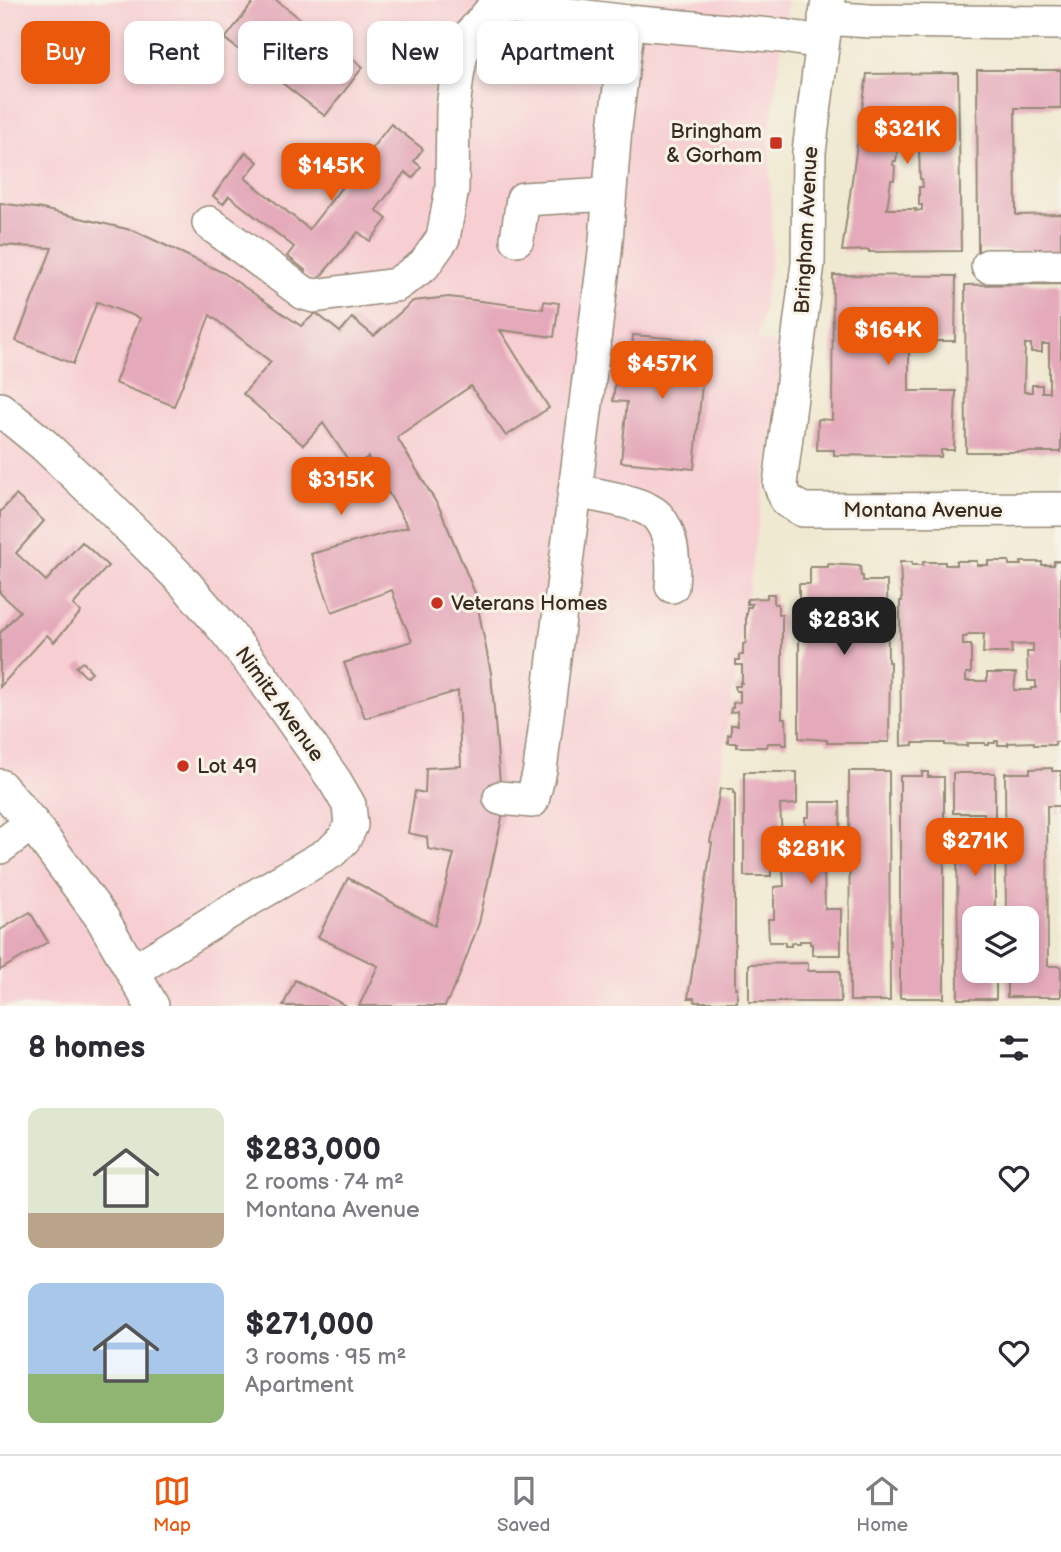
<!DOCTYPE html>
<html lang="en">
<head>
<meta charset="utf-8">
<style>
	body { margin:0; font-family:"Balsamiq Sans",sans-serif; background:#f7f7f7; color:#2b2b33; height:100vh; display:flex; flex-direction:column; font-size:26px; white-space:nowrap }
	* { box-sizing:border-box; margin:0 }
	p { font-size:23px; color:#7c7c81 }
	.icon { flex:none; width:38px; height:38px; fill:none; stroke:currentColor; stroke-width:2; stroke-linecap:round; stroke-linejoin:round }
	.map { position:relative; height:1006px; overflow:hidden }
	.side { display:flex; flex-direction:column; background:#fff; flex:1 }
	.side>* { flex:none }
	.hud { position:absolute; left:21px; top:21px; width:700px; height:63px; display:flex; gap:14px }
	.buttons { position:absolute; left:962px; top:906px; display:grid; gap:14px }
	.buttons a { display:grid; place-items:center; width:77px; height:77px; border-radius:14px; background:#fff; box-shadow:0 4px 10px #0003; font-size:35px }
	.price { position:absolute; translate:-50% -60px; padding:0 16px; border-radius:14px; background:#ea580c; color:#fff; font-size:23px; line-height:46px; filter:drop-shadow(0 2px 4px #0008) }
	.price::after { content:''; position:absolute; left:50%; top:42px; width:21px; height:16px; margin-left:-10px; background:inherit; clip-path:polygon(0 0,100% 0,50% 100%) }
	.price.current { background:#222; color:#fff }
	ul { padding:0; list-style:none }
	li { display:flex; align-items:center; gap:21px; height:175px; padding:0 28px }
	li span { display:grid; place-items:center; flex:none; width:196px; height:140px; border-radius:14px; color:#555 }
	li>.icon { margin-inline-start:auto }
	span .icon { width:84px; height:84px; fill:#fffc; stroke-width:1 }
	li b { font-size:30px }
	h2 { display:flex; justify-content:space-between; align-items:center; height:84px; padding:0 28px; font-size:30px }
	.chip { padding:0 24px; border-radius:14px; background:#fff; box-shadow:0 4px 10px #0003; font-size:24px; line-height:63px }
	.chip.current { background:#ea580c; color:#fff }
	.tabs { display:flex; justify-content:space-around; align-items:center; height:98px; border-top:2px solid #e1e1e2; background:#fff; font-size:19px; color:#7c7c81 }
	.tabs a { display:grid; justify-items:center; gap:4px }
	.tabs .current { color:#ea580c }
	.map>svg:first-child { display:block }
	.built { fill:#f7cfd3 }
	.building { fill:#e4a9ba; fill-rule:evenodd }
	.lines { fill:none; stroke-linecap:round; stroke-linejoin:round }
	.minor-casing { stroke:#968a78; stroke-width:36 }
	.minor { stroke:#fff; stroke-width:33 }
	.poi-dot { fill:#c8321e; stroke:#f7f3e8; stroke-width:2.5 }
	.labels { text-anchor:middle; stroke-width:6; stroke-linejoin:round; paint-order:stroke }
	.poi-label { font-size:21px; fill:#3b2a1e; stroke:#f7f3e8; text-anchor:start }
	.street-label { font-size:21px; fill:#3b2a1e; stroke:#f7f3e8 }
</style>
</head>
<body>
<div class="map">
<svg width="1061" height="1006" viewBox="0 0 1061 1006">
	<rect width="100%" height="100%" fill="#f7f3e8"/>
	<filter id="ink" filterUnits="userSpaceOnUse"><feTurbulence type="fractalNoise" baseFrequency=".0143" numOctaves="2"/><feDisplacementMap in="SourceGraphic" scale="14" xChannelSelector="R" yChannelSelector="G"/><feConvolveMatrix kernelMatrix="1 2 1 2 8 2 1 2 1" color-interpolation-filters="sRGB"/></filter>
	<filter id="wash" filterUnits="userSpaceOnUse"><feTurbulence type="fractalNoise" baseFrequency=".00686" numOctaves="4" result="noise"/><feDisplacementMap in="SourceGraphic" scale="28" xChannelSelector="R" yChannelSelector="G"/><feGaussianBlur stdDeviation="1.57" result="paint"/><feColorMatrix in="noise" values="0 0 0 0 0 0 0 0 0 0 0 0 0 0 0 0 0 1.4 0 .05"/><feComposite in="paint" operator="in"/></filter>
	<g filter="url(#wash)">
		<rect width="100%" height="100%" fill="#f0e9d2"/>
		<polygon class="built" points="0,0 788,0 769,136 772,253 758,340 786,345 685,1006 0,1006"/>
		<g id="blocks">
			<g class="building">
				<polygon points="255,0 276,0 363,67 325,116 225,39"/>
				<polygon points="977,70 1061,70 1061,108 1015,108 1016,215 1061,214 1061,251 978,251"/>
				<path d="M 958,73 L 961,251 L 869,252 L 869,250 L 842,251 L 867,74 ZM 900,114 L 921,114 L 921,120 L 919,120 L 919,132 L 922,132 L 922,148 L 919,148 L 920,179 L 922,179 L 923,187 L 919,187 L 919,205 L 922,205 L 922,210 L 915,211 L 916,209 L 887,209 L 891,180 L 894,180 L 895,166 L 893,165 L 893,161 L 896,161 L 898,148 L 895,147 Z"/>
				<polygon points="391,124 423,149 414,161 421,167 413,178 405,172 376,210 387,219 370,241 358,232 315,283 304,274 306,271 287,256 294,247 229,196 223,204 213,196 246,152 258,162 245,178 309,229 352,174 349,172 357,161 360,163"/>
				<polygon points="0,203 42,209 135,231 224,273 301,326 316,313 340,332 352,318 374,336 413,301 449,297 543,309 544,301 559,303 554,337 500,330 549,408 506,436 471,386 397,437 440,509 475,593 491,673 500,783 490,784 487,799 504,809 479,923 459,977 445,1006 359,1006 378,966 318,937 348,878 435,926 454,854 428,849 427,837 408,833 415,791 425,793 426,768 461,766 458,691 365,718 344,663 412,641 400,614 392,590 332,612 311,554 408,527 368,457 353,467 323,423 303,445 243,394 271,362 210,315 174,406 115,383 140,318 97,302 73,364 16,341 52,248 0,245"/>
				<polygon points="833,275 956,276 955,341 909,341 909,391 956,391 954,450 941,450 941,457 834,455 834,450 817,450 818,419 832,420"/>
				<path d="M 1061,284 L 1061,452 L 966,452 L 965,285 ZM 1025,344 L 1031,344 L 1031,352 L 1042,352 L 1042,344 L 1049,344 L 1049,392 L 1042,392 L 1042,385 L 1032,385 L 1032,392 L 1024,392 Z"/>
				<polygon points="633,335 706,341 694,469 621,462 627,402 613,401 616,374 630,375"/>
				<polygon points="16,495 44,521 16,553 46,581 82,542 108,566 73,605 81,612 54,642 47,635 0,687 0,633 20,611 0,593 0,512"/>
				<path d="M 956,561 L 977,561 L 977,565 L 988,565 L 988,561 L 1009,561 L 1009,565 L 1021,565 L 1021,562 L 1042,562 L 1042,565 L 1054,565 L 1054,561 L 1061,561 L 1061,742 L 1055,742 L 1055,745 L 1034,745 L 1034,742 L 1008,743 L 1008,745 L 998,745 L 998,741 L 995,741 L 995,743 L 989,743 L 989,745 L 985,745 L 985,743 L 967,743 L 967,746 L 945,745 L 945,743 L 913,743 L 913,745 L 901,746 L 900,601 L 902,601 L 900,562 L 912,562 L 912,565 L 923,565 L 923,562 L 945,562 L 945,565 L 956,565 ZM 969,634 L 984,634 L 983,653 L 1012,653 L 1011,645 L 1033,644 L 1033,652 L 1027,652 L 1028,681 L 1036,681 L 1036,688 L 1032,688 L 1031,690 L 1014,690 L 1016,673 L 987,673 L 987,681 L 966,681 L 966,673 L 971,673 L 971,645 L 963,645 L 963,637 L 966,637 Z"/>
				<polygon points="828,564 860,566 861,576 863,576 863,581 887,581 888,662 890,662 889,742 879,742 879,743 827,743 827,740 799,738 799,584 810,584 810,567 828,567"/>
				<polygon points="767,594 774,594 774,604 778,604 778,615 782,615 782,718 786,718 787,745 782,745 782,743 768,743 767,747 737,747 737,743 728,743 728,735 731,735 731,725 738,725 737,711 730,713 731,708 733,708 733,703 740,702 740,691 736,691 735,686 740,686 740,682 742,683 742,665 736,665 736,660 739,660 739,655 743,655 743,644 746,643 746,614 747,614 747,607 751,607 752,604 747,604 747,599 767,598"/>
				<polygon points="83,662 92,672 86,677 76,667"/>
				<polygon points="1052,768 1052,771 1061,771 1061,814 1059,814 1059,806 1047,806 1048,966 1061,966 1061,997 1007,997 1007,971 1027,971 1027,919 1006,919 1005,773 1030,773 1030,769"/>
				<polygon points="849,771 889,771 890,1001 850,1001"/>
				<polygon points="744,772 797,772 797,804 780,805 782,837 780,837 780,849 771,849 771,876 744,876"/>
				<polygon points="922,772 928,772 928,777 944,777 944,998 900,998 900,776 922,776"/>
				<polygon points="953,773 995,773 995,919 975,919 975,971 996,971 996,999 958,999 957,823 984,823 984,813 953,813"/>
				<polygon points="720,789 733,789 733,793 735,793 735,988 737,987 737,1002 695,1002 694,998 688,998 712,843 710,842"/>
				<polygon points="809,802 840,802 841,866 824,866 825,909 841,909 841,955 812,955 812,944 810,944 810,941 800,941 800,943 791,943 791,946 785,946 785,942 769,942 768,919 774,919 774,887 784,886 783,866 796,866 795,839 797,839 797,832 805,832 805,817 809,817"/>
				<polygon points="30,912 48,942 0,970 0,930"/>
				<polygon points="808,963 808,971 840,971 841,1002 749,1002 749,964"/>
				<polygon points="295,980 347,1006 283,1006"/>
			</g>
		</g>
	</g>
	<g filter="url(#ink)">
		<use href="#blocks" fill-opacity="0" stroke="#968a78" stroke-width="2"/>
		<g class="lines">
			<defs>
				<g id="minor">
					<polyline points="828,0 809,152 808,263 780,484 787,501 803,510 1061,509"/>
					<polyline points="825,18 870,21 1061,23"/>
					<polyline points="209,223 304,293 314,296 396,285 424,265 443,238 452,189 453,108 457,76 461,54 471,34 490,12 505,7 628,22 782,36 822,42"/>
					<polyline points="517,239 523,199 609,194"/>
					<polyline points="988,266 1061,266"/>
					<polyline points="0,409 44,445 106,504 182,580 226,631 262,677 335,781 349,805 351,825 344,839 331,852 252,898 133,971"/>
					<path d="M 575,491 C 594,495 646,502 658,517 C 673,535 674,564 672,586"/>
					<polyline points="0,786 32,823 102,918 152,1006"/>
					<polyline points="500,798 532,801 540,770 605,252 615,128 628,22"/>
					<polyline points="0,847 32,823"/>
				</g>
			</defs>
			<use href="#minor" class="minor-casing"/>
			<use href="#minor" class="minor"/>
		</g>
	</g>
	<g class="poi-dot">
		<rect x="769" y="136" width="14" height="14" rx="3.5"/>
		<circle cx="437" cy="603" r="7"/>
		<circle cx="183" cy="766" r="7"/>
	</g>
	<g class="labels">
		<g class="poi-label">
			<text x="762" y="138" text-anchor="end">Bringham<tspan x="762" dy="24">&amp; Gorham</tspan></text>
			<text x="451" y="610">Veterans Homes</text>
			<text x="197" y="773">Lot 49</text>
		</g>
		<g class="street-label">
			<text transform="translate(806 230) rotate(-87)" y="7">Bringham Avenue</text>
			<text x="923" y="517">Montana Avenue</text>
			<text transform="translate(280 704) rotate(54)" y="7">Nimitz Avenue</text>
		</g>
	</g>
</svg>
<div class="buttons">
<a><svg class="icon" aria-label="layers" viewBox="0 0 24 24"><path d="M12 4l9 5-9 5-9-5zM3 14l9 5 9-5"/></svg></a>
</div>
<b class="price" style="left:907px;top:166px">$321K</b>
<b class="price" style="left:331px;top:203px">$145K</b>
<b class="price" style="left:888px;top:367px">$164K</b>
<b class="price" style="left:662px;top:401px">$457K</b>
<b class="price" style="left:341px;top:517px">$315K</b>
<b class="price current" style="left:844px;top:657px">$283K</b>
<b class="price" style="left:975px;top:878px">$271K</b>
<b class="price" style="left:811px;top:886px">$281K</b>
<div class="hud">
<a class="chip current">Buy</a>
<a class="chip">Rent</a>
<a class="chip">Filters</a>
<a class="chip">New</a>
<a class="chip">Apartment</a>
</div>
</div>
<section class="side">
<h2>8 homes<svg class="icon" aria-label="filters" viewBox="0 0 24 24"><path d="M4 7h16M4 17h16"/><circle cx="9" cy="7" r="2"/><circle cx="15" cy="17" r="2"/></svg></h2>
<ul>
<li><span style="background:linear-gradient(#dfe7d0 75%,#b9a48a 0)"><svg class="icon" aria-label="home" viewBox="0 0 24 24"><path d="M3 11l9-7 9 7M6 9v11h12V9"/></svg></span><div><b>$283,000</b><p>2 rooms · 74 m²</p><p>Montana Avenue</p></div><svg class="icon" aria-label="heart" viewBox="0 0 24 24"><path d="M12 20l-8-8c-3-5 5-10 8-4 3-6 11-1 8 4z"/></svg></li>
<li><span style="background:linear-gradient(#a9c7e8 65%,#8fb573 0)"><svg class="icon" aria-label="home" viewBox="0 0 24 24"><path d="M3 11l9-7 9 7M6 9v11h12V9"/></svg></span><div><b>$271,000</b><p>3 rooms · 95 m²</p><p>Apartment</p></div><svg class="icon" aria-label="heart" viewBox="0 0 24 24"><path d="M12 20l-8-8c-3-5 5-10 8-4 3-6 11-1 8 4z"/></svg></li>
</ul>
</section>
<nav class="tabs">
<a class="current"><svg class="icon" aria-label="map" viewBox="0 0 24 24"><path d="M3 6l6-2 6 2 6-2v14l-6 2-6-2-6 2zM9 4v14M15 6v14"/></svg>Map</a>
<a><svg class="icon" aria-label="saved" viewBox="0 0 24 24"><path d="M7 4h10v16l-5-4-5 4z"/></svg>Saved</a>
<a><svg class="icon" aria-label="home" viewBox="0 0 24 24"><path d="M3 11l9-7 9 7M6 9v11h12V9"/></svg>Home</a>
</nav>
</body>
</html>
